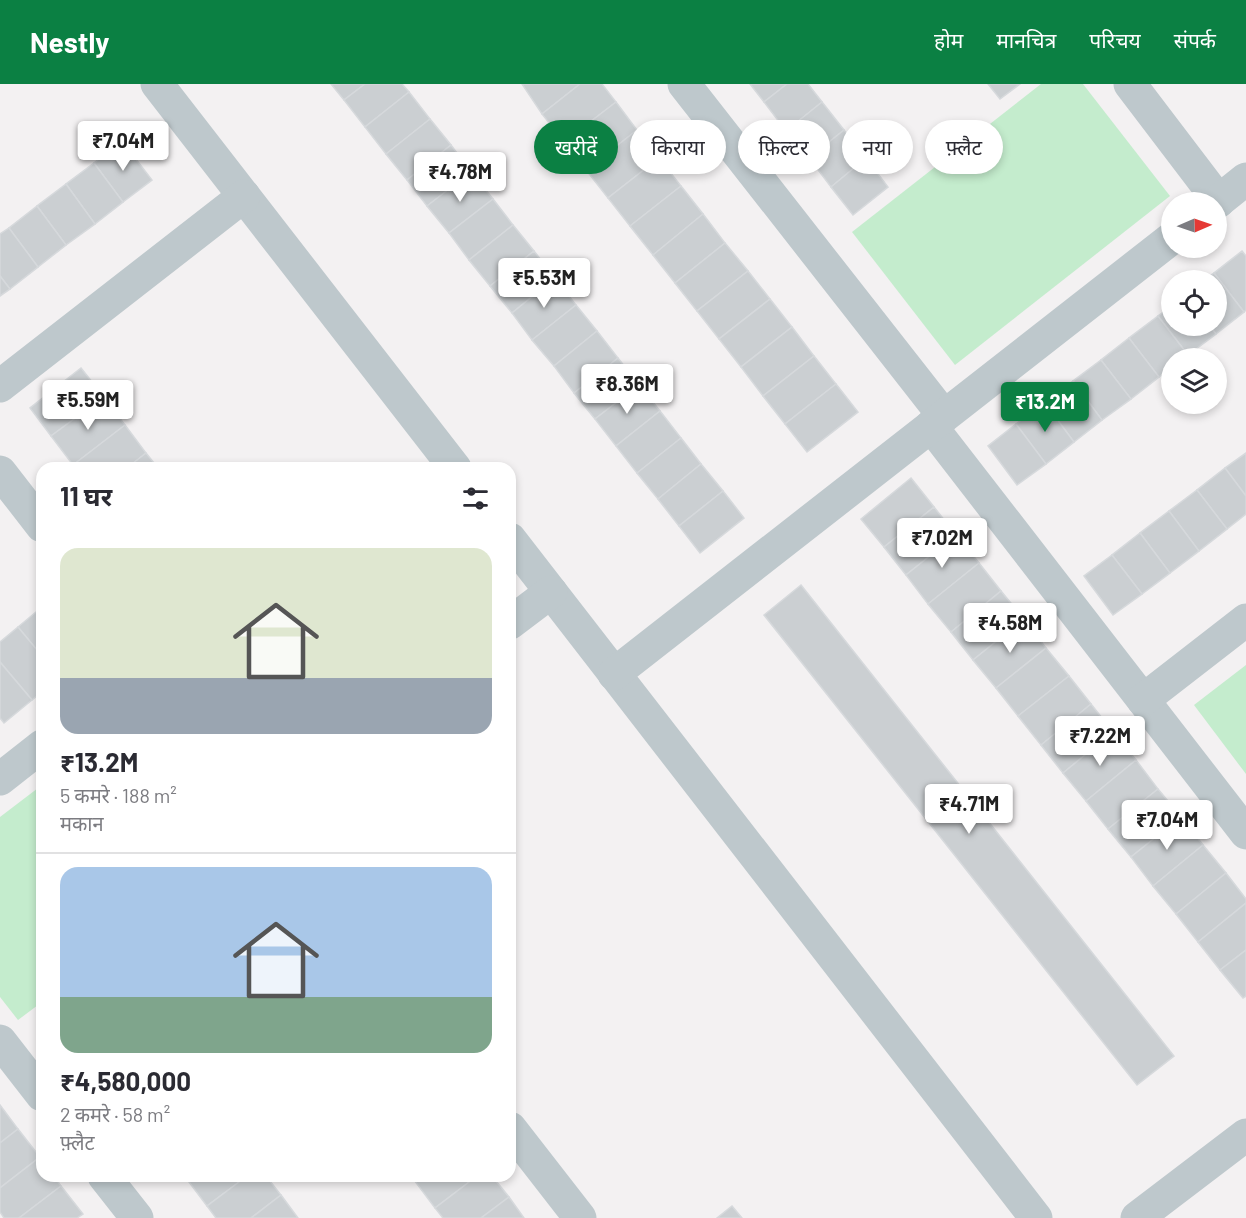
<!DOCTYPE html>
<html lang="hi">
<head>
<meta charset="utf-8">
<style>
	body { margin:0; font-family:Barlow,"Noto Sans Devanagari",sans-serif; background:#f7f7f7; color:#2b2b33; height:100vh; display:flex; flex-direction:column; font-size:22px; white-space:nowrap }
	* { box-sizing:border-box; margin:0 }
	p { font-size:20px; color:#7c7c81 }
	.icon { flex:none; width:33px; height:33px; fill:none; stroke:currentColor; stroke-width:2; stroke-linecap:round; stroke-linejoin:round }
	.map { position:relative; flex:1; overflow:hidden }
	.panel { position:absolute; left:36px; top:378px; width:480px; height:720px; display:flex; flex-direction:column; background:#fff; border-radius:18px; box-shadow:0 3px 9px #0003 }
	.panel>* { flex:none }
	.banner { position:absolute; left:534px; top:36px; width:570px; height:54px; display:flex; gap:12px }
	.needle { width:39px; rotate:88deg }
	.tools { position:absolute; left:1161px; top:108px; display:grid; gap:12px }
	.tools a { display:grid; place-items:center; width:66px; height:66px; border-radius:50%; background:#fff; box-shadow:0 3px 9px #0003; font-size:30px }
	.price { position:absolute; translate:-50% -51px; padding:0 14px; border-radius:6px; background:#fff; color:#222; font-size:20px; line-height:39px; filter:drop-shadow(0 2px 3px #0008) }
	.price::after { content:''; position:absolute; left:50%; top:36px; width:18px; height:14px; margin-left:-9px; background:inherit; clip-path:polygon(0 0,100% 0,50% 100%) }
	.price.selected { background:#0b8043; color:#fff }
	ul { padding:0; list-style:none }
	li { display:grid; align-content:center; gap:12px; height:318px; padding:0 24px }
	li+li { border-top:2px solid #e1e1e2 }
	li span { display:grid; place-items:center; height:186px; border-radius:18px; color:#555 }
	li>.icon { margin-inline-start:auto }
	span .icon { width:108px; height:108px; fill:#fffc; stroke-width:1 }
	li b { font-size:26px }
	h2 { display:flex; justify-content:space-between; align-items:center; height:72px; padding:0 24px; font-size:26px }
	.chip { padding:0 21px; border-radius:27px; background:#fff; box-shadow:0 3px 9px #0003; font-size:21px; line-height:54px }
	.chip.selected { background:#0b8043; color:#fff }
	header { display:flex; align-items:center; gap:36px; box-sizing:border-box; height:84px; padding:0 30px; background:#0b8043; color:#fff }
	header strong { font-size:28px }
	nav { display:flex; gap:33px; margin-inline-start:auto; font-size:21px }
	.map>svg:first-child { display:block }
	.green { fill:#c4eccd }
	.building { fill:#cbcfd2; stroke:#d6d9dc; stroke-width:1.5 }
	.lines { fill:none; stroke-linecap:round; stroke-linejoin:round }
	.minor { stroke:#bec8cc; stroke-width:33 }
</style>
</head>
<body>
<header>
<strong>Nestly</strong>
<nav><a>होम</a><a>मानचित्र</a><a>परिचय</a><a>संपर्क</a></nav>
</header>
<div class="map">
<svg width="1246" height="1134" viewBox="0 0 1246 1134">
	<rect width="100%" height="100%" fill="#f3f1f2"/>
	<g class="green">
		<polygon points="1041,0 1083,0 1170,112 955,281 852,148"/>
		<polygon points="1246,581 1246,690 1194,621"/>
		<polygon points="42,701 42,918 18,936 0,913 0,733"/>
	</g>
	<g class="building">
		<polygon points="331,0 365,0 344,16"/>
		<polygon points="365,0 402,0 409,8 365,43 344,16"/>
		<polygon points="522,0 580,0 542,30"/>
		<polygon points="580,0 602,0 616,18 564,58 542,30"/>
		<polygon points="750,0 787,0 764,18"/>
		<polygon points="787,0 808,0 822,18 786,47 764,18"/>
		<polygon points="988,0 1020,0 1000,15"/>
		<polygon points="409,8 430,35 386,70 365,43"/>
		<polygon points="616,18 637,46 586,86 564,58"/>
		<polygon points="822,18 844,46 809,74 786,47"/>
		<polygon points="430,35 451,61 407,96 386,70"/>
		<polygon points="637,46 659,74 608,114 586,86"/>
		<polygon points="844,46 866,74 831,103 809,74"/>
		<polygon points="122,57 152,96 123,118 94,79"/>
		<polygon points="451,61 471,88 427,122 407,96"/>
		<polygon points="659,74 681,102 630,142 608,114"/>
		<polygon points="866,74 888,103 853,131 831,103"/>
		<polygon points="94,79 123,118 95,140 66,100"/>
		<polygon points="471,88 493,115 449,149 427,122"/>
		<polygon points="66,100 95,140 66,161 37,122"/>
		<polygon points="681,102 703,130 653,171 630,142"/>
		<polygon points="493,115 513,141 469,176 449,149"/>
		<polygon points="37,122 66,161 38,183 9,144"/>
		<polygon points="703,130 725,159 675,199 653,171"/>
		<polygon points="513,141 534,167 490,202 469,176"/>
		<polygon points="9,144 38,183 10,205 0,192 0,150"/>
		<polygon points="725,159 748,187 697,227 675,199"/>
		<polygon points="534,167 555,194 512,229 490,202"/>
		<polygon points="1242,167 1246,172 1246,226 1244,228 1214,189"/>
		<polygon points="748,187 770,215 719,255 697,227"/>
		<polygon points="1214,189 1244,228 1216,250 1210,242 1216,242 1216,196 1204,196"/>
		<polygon points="0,192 10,205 0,212"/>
		<polygon points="555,194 576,221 532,256 512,229"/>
		<polygon points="770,215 792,243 741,283 719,255"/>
		<polygon points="576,221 597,247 554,282 532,256"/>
		<polygon points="1172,222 1172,242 1210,242 1216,250 1188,271 1158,232"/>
		<polygon points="1158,232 1188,271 1183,274 1172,274 1172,283 1159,293 1129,254"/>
		<polygon points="792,243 814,272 763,312 741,283"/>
		<polygon points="597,247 618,274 574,309 554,282"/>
		<polygon points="1129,254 1159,293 1131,315 1101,276"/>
		<polygon points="814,272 836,300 785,340 763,312"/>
		<polygon points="618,274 639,301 595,335 574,309"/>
		<polygon points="1101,276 1131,315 1102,336 1073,297"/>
		<polygon points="81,284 104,313 51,352 30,324"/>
		<polygon points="1073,297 1102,336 1074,358 1045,319"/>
		<polygon points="836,300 858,328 807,368 785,340"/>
		<polygon points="639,301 660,327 616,362 595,335"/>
		<polygon points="104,313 125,341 73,381 51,352"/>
		<polygon points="1045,319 1074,358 1046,380 1016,340"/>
		<polygon points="660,327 681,354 637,389 616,362"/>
		<polygon points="1016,340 1046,380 1017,401 988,362"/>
		<polygon points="125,341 146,369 127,384 76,384 73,381"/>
		<polygon points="681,354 701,380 658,415 637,389"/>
		<polygon points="146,369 158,384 127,384"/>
		<polygon points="1246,369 1246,412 1225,384"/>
		<polygon points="701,380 723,407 679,442 658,415"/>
		<polygon points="1225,384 1246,412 1246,430 1227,445 1197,406"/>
		<polygon points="911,394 934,423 884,463 861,435"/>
		<polygon points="1197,406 1227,445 1199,467 1169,427"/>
		<polygon points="723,407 744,434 700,469 679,442"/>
		<polygon points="934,423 956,451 906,491 884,463"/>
		<polygon points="1169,427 1199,467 1170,489 1140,449"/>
		<polygon points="1140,449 1170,489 1142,510 1112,471"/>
		<polygon points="956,451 979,479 928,520 906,491"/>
		<polygon points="1112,471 1142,510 1113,531 1084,492"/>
		<polygon points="979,479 1001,507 951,548 928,520"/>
		<polygon points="801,501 1174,972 1137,1001 764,531"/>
		<polygon points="1001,507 1024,535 973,576 951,548"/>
		<polygon points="42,523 42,572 18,543"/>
		<polygon points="1024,535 1046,564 996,604 973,576"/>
		<polygon points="18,543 42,572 42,608 32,616 0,578 0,558"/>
		<polygon points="1046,564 1069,592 1018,632 996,604"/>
		<polygon points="0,578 32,616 4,639 0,634"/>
		<polygon points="1069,592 1091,620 1041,661 1018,632"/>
		<polygon points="1091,620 1113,648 1063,689 1041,661"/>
		<polygon points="1113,648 1136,676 1086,717 1063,689"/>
		<polygon points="1136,676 1158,705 1108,745 1086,717"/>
		<polygon points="1158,705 1181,733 1131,773 1108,745"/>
		<polygon points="1181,733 1203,761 1153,802 1131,773"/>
		<polygon points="1203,761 1226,789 1176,830 1153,802"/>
		<polygon points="1226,789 1246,815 1246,819 1198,858 1176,830"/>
		<polygon points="1246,819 1246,866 1220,886 1198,858"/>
		<polygon points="1246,866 1246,912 1243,914 1220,886"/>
		<polygon points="0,1021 18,1045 0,1059"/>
		<polygon points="18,1045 40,1073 0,1104 0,1059"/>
		<polygon points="40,1073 42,1092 54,1092 61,1102 19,1134 4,1134 0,1128 0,1104"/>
		<polygon points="188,1092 247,1092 207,1122 186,1094"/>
		<polygon points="247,1092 266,1092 281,1111 251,1134 216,1134 207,1122"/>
		<polygon points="419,1092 477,1092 435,1124 414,1096"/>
		<polygon points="477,1092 492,1092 509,1113 481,1134 443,1134 435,1124"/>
		<polygon points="61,1102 83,1130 77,1134 19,1134"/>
		<polygon points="281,1111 298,1134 251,1134"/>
		<polygon points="509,1113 524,1134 481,1134"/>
		<polygon points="732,1122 742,1134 717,1134"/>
	</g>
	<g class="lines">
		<g class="minor">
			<polyline points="157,0 455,384"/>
			<polyline points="684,0 944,332"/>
			<polyline points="1130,0 1219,117"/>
			<polyline points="1216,119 1246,95"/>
			<polyline points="0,302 244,112"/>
			<polyline points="931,342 1246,749"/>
			<polyline points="0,388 42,442"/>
			<polyline points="510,455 1036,1134"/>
			<polyline points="510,539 551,508"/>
			<polyline points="614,590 1172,154"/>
			<polyline points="1143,616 1246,536"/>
			<polyline points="0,695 42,662"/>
			<polyline points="0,957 42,1011"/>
			<polyline points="510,1044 580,1134"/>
			<polyline points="104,1092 137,1134"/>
			<polyline points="1137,1134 1246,1051"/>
		</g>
	</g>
</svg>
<div class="tools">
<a><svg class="needle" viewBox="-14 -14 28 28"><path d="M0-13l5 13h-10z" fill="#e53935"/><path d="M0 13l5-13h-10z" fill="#7c7c81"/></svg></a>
<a><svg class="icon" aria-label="locate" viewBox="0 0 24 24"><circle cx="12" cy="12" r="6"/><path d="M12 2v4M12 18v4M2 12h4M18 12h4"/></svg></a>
<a><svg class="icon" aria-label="layers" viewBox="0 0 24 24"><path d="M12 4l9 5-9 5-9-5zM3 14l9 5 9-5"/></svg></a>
</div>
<b class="price" style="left:123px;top:88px">₹7.04M</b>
<b class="price" style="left:460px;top:119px">₹4.78M</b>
<b class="price" style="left:544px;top:225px">₹5.53M</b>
<b class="price" style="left:627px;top:331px">₹8.36M</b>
<b class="price" style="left:88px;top:347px">₹5.59M</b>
<b class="price selected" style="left:1045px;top:349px">₹13.2M</b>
<b class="price" style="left:942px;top:485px">₹7.02M</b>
<b class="price" style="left:1010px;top:570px">₹4.58M</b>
<b class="price" style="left:1100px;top:683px">₹7.22M</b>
<b class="price" style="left:969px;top:751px">₹4.71M</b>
<b class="price" style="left:1167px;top:767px">₹7.04M</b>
<div class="banner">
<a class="chip selected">खरीदें</a>
<a class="chip">किराया</a>
<a class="chip">फ़िल्टर</a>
<a class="chip">नया</a>
<a class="chip">फ़्लैट</a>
</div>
<section class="panel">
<h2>11 घर<svg class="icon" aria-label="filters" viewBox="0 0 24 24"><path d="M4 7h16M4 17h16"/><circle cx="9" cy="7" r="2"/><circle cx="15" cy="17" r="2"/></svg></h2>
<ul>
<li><span style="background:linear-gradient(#dfe7d0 70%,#9aa5b1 0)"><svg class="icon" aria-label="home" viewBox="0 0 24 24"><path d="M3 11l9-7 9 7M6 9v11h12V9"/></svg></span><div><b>₹13.2M</b><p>5 कमरे · 188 m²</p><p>मकान</p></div></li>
<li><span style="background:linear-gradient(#a9c7e8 70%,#7fa58c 0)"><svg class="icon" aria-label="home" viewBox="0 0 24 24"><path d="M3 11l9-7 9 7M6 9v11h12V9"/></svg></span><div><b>₹4,580,000</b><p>2 कमरे · 58 m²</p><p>फ़्लैट</p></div></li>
</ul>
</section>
</div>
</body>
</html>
